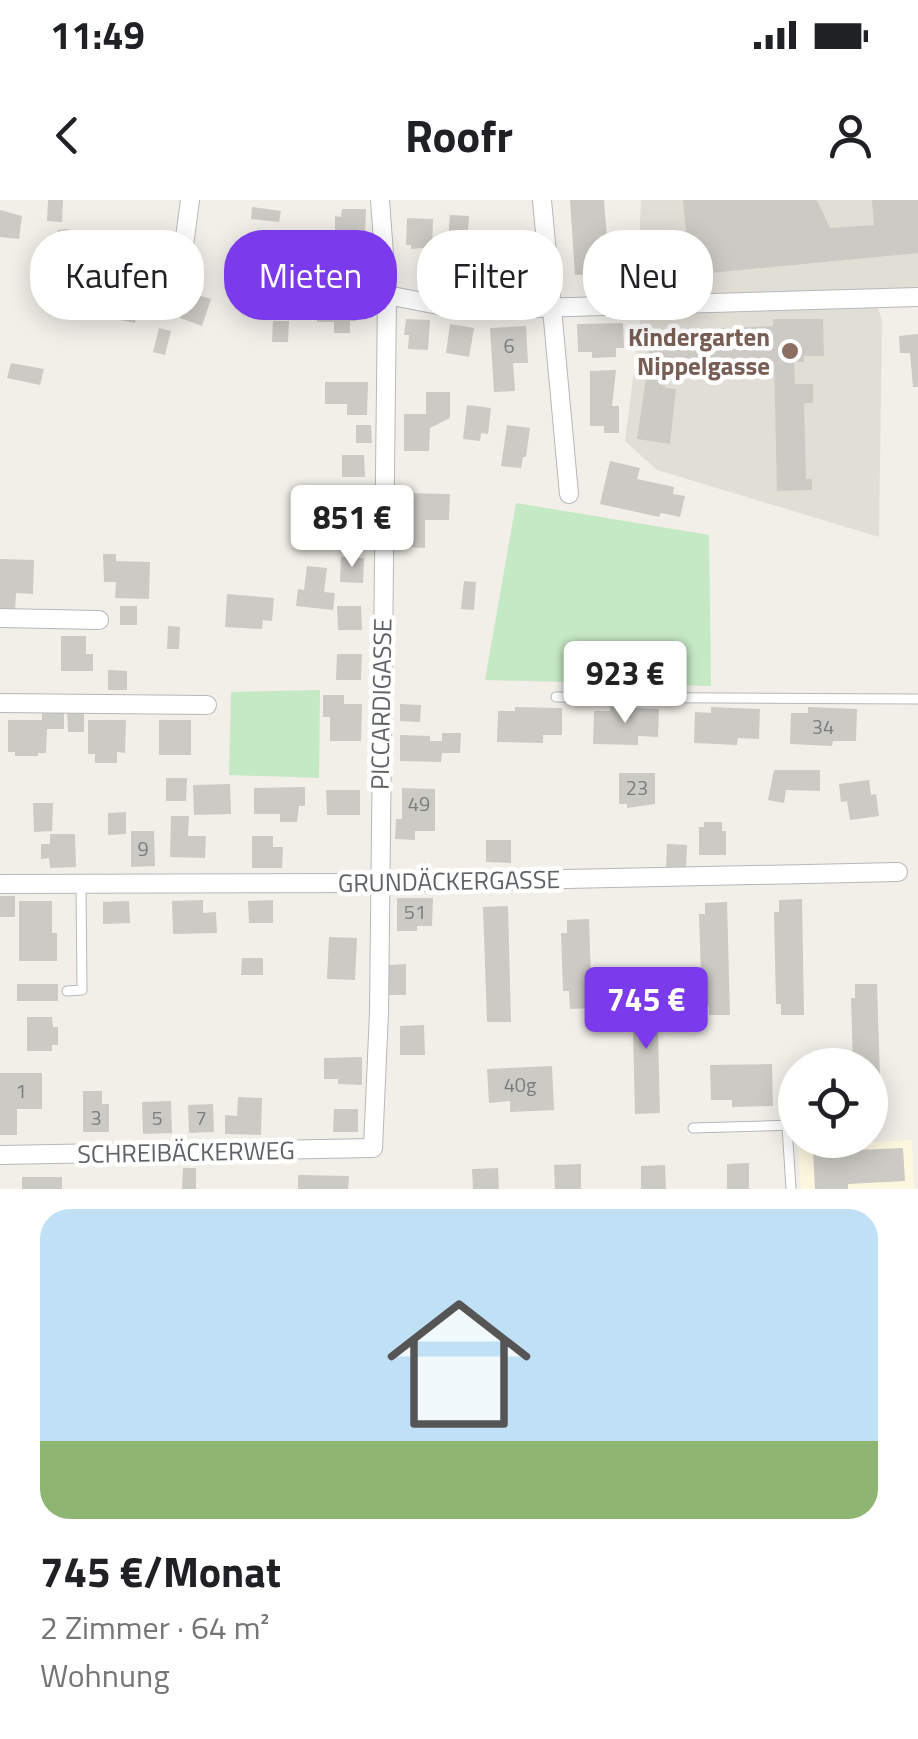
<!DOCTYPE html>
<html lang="de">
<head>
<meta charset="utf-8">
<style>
	body { margin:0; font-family:"Titillium Web",sans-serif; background:#f2f2f2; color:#202124; height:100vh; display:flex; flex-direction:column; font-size:38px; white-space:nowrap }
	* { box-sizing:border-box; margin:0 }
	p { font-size:32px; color:#757577 }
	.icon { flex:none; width:55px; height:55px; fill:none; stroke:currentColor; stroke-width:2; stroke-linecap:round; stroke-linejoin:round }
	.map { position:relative; height:989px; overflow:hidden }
	.side { display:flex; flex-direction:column; background:#fff; flex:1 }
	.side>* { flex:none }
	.top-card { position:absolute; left:30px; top:30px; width:860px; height:90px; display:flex; gap:20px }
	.fabs { position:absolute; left:778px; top:848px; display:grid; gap:20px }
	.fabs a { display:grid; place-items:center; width:110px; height:110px; border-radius:50%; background:#fff; box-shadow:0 5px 25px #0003; font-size:50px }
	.price { position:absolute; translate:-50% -85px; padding:0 22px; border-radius:10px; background:#fff; color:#222; font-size:32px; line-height:65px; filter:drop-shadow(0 2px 5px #0008) }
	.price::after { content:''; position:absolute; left:50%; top:60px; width:30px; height:22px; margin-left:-15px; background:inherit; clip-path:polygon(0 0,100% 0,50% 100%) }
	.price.on { background:#7c3aed; color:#fff }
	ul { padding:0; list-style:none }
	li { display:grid; align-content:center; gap:20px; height:530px; padding:0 40px }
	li+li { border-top:2px solid #e0e0e0 }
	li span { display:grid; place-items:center; height:310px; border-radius:30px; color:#555 }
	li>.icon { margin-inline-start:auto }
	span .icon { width:180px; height:180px; fill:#fffc; stroke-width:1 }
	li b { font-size:42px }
	.chip { padding:0 35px; border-radius:40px; background:#fff; box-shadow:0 5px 25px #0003; font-size:35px; line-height:90px }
	.chip.on { background:#7c3aed; color:#fff }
	.status { display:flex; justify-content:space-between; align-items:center; height:70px; padding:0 50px; background:#fff; direction:ltr }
	.status svg { height:28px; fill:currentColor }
	header { display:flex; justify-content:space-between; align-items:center; height:130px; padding:0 40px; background:#fff; font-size:45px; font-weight:700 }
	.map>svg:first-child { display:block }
	.commercial { fill:#fef7e0 }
	.education { fill:#e1ded6 }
	.green { fill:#c5e8c5 }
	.building { fill:#cccac5 }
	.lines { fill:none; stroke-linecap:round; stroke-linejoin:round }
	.service-casing { stroke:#b5b8bc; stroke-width:11 }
	.minor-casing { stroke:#b5b8bc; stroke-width:20 }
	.service { stroke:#fff; stroke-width:9 }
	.minor { stroke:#fff; stroke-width:18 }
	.education-dot { fill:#8d6e63; stroke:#fff; stroke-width:4 }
	.labels { text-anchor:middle; stroke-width:9; stroke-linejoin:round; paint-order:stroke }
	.number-label { font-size:20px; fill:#7a7d7f }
	.education-label { font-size:25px; font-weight:bold; fill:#785e54; stroke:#fff; text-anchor:end }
	.street-label { font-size:25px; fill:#5f6368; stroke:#fff }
</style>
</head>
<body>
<div class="status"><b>11:49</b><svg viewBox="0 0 49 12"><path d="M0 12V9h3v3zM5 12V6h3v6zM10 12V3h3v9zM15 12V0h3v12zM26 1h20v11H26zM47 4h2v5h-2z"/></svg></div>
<header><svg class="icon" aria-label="back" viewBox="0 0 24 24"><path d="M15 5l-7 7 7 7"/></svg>Roofr<svg class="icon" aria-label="person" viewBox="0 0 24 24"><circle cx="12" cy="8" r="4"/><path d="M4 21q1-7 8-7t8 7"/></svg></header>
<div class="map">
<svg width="918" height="989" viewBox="0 0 918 989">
	<rect width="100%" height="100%" fill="#f1efe8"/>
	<polygon class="commercial" points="912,940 914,989 801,989 798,946"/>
	<polygon class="education" points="641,0 918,0 918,97 875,99 882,120 879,337 657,270 625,241 640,123 637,92"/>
	<g class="green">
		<polygon points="516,303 709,335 711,486 485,480"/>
		<polygon points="320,490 319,578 229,575 231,492"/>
	</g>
	<g class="building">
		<polygon points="48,0 63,0 62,22 47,21"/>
		<polygon points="570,0 604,0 607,38 600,38 601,50 609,49 610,73 575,75"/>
		<polygon points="683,0 817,0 830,28 874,25 872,0 918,0 918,53 690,75"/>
		<polygon points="252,7 281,11 279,22 251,19"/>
		<polygon points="342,9 366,9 365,37 341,36 341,32 335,32 335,16 341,17"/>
		<polygon points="0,10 22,16 19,39 0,37"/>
		<polygon points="450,15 469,16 467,42 448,40"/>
		<polygon points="407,18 433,19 432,47 411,49 411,45 406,45"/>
		<polygon points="66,29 86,32 80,70 59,67 62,48 56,47 58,30"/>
		<polygon points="507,54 508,90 482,92 481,55"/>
		<polygon points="109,56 147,62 135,123 105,117 108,103 99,101"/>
		<rect x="522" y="74" width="18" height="16"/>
		<polygon points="249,75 255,77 250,91 259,94 255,105 240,99"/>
		<polygon points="188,92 211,99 202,126 180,118"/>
		<polygon points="356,95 356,121 350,121 350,133 334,133 334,122 317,122 316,96"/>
		<polygon points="406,119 430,120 428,150 408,149 409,135 404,135"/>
		<polygon points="773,119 823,119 824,156 804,156 804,162 794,162 795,184 813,184 813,203 804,203 806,279 812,279 812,290 777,291 774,161 687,162 686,170 667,170 665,188 676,189 670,244 637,239 649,158 647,132 773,126"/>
		<polygon points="273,121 289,121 288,142 272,142"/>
		<polygon points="623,123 624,148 616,148 616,157 592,158 592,152 578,152 577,124"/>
		<polygon points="450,124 474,128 469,157 446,153"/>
		<polygon points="526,126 528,163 513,163 515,191 494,192 490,128"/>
		<polygon points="159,128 171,131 165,155 153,152"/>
		<polygon points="918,134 918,187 913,187 910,153 900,153 899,136"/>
		<polygon points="11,163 44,169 40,185 7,178"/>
		<polygon points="616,170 612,206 619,206 619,233 604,233 604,226 590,226 590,171"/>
		<polygon points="325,182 368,182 367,215 347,215 347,204 325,204"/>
		<polygon points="426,192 450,192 450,218 430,228 429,251 404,251 404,214 426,214"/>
		<polygon points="467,205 491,208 488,234 481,233 480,241 463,239"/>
		<polygon points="356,225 371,225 372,243 356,243"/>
		<polygon points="507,225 530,228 526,257 523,257 521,268 501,266"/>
		<polygon points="342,255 364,255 365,277 342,277"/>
		<polygon points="610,261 640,268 637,279 674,287 673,294 685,296 680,317 661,313 659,317 600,304"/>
		<polygon points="404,293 450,294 449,320 425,320 425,348 403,347"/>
		<polygon points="312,313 366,313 366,331 342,331 341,336 312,329"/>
		<polygon points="103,354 116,354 116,361 150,362 149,399 115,398 116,382 104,382"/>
		<polygon points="341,357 364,358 363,383 340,382"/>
		<polygon points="0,359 34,360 33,394 16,393 15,411 0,410"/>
		<polygon points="307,366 327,368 324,392 335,393 333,410 296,406 298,389 304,390"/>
		<polygon points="464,381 476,382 474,410 461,409"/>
		<polygon points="227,394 274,398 272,421 263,420 262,429 225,427"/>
		<rect x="120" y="406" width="17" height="19"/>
		<polygon points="337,406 361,406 362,430 338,430"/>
		<polygon points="168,426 180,427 179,449 167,449"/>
		<polygon points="61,436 86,436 86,454 93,454 93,471 61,471"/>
		<polygon points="337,454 362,454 361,480 336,480"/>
		<polygon points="108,470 127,471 127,490 108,490"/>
		<polygon points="323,495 344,495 344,504 362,504 361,541 330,541 330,517 323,517"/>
		<polygon points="400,504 421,505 420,522 400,521"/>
		<polygon points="515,507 562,508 562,535 543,535 543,543 497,542 498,511 515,511"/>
		<polygon points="610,507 659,509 658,537 638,536 638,545 593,544 594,511 610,511"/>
		<polygon points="711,507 760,509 759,539 738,538 737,545 694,543 695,512 711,513"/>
		<polygon points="808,507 857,509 856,541 833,541 832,546 790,544 791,513 808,513"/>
		<polygon points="67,508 84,508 84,532 68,532"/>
		<polygon points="42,509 64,509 64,529 47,529 46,553 38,553 38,556 15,556 15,552 8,552 8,520 42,520"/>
		<polygon points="88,520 126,520 125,553 117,552 117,563 95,563 95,554 88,554"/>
		<rect x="159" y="520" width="32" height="35"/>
		<polygon points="442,533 461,533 460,553 442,553 441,562 400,561 400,535 430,536 430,541 442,541"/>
		<polygon points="774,570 820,570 820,591 786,590 784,603 768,600"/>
		<polygon points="619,573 655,573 655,604 627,608 627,604 619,604"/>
		<polygon points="166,578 187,578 186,601 166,601"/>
		<polygon points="869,580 871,595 876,594 879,616 850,620 847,601 841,602 839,584"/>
		<polygon points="230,584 231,614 194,615 193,585"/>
		<polygon points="305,587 305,606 299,606 297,622 280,622 280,614 254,614 254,588"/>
		<polygon points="402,588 435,589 435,631 415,631 415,640 395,639 396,619 402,619"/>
		<polygon points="326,590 360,590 360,615 327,615"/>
		<polygon points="33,603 53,603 52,631 34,632"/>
		<polygon points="126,612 126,634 108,635 108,613"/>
		<polygon points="171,616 189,616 188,636 206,636 205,658 170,657"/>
		<polygon points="704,622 722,622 722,631 726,631 726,655 699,655 699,627 704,627"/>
		<polygon points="131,631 154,631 155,666 131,667"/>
		<polygon points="50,634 75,634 76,667 50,668 49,658 41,659 41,644 50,644"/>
		<polygon points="252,636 273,636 273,647 283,647 282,668 252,668"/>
		<polygon points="486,640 511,640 511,663 486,662"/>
		<polygon points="667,644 687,645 686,669 666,669"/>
		<rect x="0" y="696" width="15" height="21"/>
		<polygon points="397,698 433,698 432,726 417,726 417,731 397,731"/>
		<polygon points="802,699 804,815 781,815 781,804 776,804 774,712 779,712 779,700"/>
		<polygon points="203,700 203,713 216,712 217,733 173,734 172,701"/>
		<polygon points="273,700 273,723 249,723 248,701"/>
		<polygon points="19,701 52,701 52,733 57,733 57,761 19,761"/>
		<polygon points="129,701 130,723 103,724 103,702"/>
		<polygon points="727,702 730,815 709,815 709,806 702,807 699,714 705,714 705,703"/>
		<polygon points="508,706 511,822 487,822 483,707"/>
		<polygon points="589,719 592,808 570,809 569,791 563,791 561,733 567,733 567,720"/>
		<polygon points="329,737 357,738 355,780 327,779"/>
		<polygon points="242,758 263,758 263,775 241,775"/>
		<polygon points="406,764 406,795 388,795 388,765"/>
		<rect x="17" y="784" width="41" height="17"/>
		<polygon points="855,784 877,784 881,909 870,909 870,865 853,865 851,798 855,798"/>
		<polygon points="657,790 660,913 635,914 632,791"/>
		<polygon points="27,817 52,817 53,827 58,827 58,845 52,845 52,851 27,851"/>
		<polygon points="424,825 425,855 400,855 400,826"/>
		<polygon points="362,857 362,885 338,884 338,879 324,879 324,858"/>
		<polygon points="772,864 773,906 732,907 732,900 711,900 710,865"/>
		<polygon points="552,866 554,910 510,912 510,901 489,903 487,869"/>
		<polygon points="0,873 42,873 42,909 17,909 17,935 0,935"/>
		<polygon points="83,891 102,891 102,904 109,904 109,932 83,932"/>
		<polygon points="238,897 262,898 261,935 225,934 225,915 237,916"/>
		<polygon points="171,901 172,933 143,934 142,902"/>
		<polygon points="213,904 214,932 189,933 188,905"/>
		<polygon points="334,909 358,909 358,932 333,932"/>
		<polygon points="903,948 905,981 848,984 848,989 815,989 813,952"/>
		<polygon points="749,963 749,989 727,989 727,964"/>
		<polygon points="581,964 581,989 555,989 554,965"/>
		<polygon points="665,965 666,989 641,989 641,966"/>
		<polygon points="183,968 196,968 196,989 182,989"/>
		<polygon points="498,968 499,989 473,989 472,969"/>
		<polygon points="298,975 349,976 348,989 298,989"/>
		<rect x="22" y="977" width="40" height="12"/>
	</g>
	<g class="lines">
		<defs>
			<g id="service">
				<polyline points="556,497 918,499"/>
				<polyline points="67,791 82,790 81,684"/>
				<polyline points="787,926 791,989"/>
				<polyline points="693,928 795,925"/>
			</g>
			<g id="minor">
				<polyline points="542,0 569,294"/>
				<polyline points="181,68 190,0"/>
				<polyline points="387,95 464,110 918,97"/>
				<polyline points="0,418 99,420"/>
				<polyline points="0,503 207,505"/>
				<polyline points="0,684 379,683 898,672"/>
				<polyline points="0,955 373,948 379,812 387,95 380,0"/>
			</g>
		</defs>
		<use href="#service" class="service-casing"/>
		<use href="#minor" class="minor-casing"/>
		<use href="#service" class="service"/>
		<use href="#minor" class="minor"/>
	</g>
	<circle class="education-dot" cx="790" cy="151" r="10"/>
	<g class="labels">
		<g class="number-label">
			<text x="509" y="153">6</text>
			<text x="823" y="534">34</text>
			<text x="637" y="595">23</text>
			<text x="419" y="611">49</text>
			<text x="143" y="656">9</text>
			<text x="415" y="719">51</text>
			<text x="520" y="892">40g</text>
			<text x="21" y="898">1</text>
			<text x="96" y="925">3</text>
			<text x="157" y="925">5</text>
			<text x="201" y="925">7</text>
		</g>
		<g class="education-label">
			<text x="770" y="146">Kindergarten<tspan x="770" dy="29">Nippelgasse</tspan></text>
		</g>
		<g class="street-label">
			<text transform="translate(381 504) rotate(-89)" y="9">PICCARDIGASSE</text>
			<text transform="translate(449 681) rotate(-1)" y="9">GRUNDÄCKERGASSE</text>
			<text transform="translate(186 952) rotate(-1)" y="9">SCHREIBÄCKERWEG</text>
		</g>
	</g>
</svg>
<div class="fabs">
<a><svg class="icon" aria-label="locate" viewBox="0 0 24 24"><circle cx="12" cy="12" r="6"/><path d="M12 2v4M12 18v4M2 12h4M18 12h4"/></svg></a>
</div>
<b class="price" style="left:352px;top:370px">851 €</b>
<b class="price" style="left:625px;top:526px">923 €</b>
<b class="price on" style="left:646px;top:852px">745 €</b>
<div class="top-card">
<a class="chip">Kaufen</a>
<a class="chip on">Mieten</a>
<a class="chip">Filter</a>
<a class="chip">Neu</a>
</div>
</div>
<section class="side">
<ul>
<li><span style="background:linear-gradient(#bfe0f5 75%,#8fb573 0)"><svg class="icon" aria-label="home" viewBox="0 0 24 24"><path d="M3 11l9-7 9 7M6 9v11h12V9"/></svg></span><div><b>745 €/Monat</b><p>2 Zimmer · 64 m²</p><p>Wohnung</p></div></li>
</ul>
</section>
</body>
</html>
